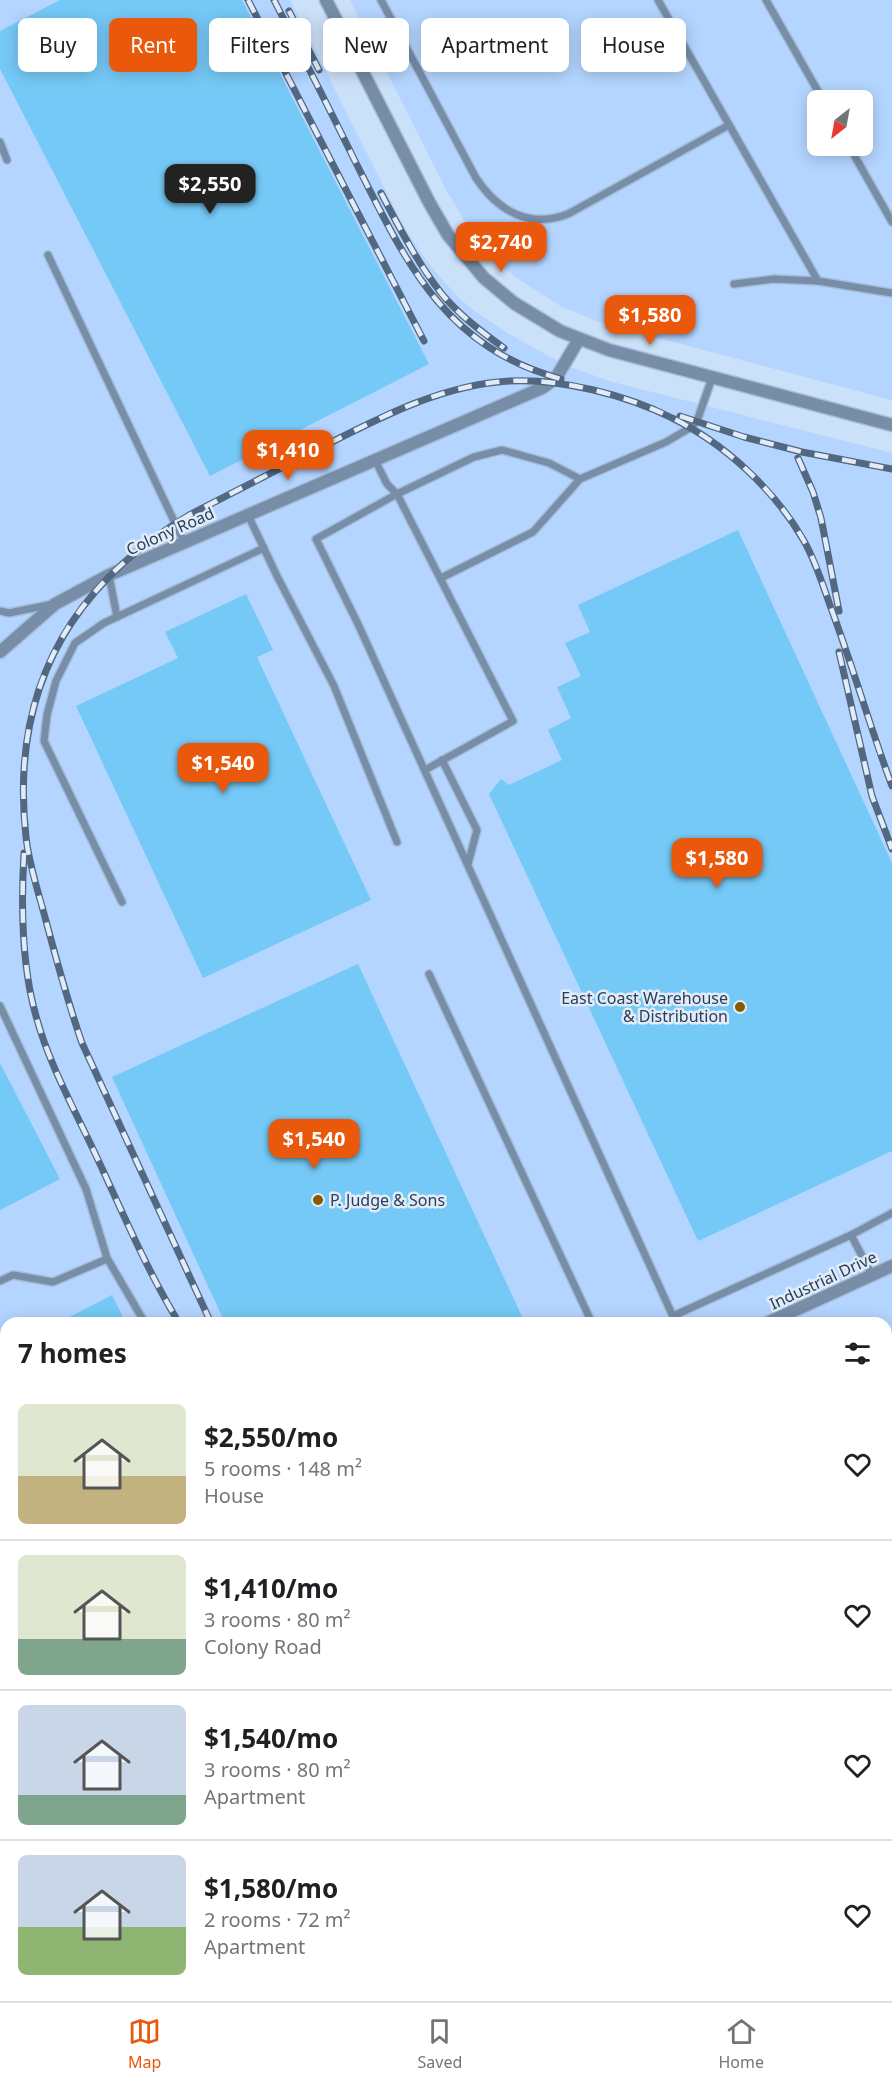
<!DOCTYPE html>
<html lang="en">
<head>
<meta charset="utf-8">
<style>
	body { margin:0; font-family:"Noto Sans",sans-serif; background:#f6f6f6; color:#202124; height:100vh; display:flex; flex-direction:column; font-size:22px; white-space:nowrap }
	* { box-sizing:border-box; margin:0 }
	p { font-size:20px; color:#757577 }
	.icon { flex:none; width:33px; height:33px; fill:none; stroke:currentColor; stroke-width:2; stroke-linecap:round; stroke-linejoin:round }
	.map { position:relative; flex:1; overflow:hidden }
	.side { position:absolute; left:0px; top:1317px; width:892px; height:684px; display:flex; flex-direction:column; background:#fff; border-radius:18px 18px 0 0; box-shadow:0 3px 15px #0003 }
	.side>* { flex:none }
	.guide { position:absolute; left:18px; top:18px; width:856px; height:54px; display:flex; gap:12px }
	.needle { width:39px; rotate:211deg }
	.tools { position:absolute; left:807px; top:90px; display:grid; gap:12px }
	.tools a { display:grid; place-items:center; width:66px; height:66px; border-radius:9px; background:#fff; box-shadow:0 3px 15px #0003; font-size:30px }
	.price { position:absolute; translate:-50% -51px; padding:0 14px; border-radius:12px; background:#ea580c; color:#fff; font-size:20px; line-height:39px; filter:drop-shadow(0 2px 3px #0008) }
	.price::after { content:''; position:absolute; left:50%; top:36px; width:18px; height:14px; margin-left:-9px; background:inherit; clip-path:polygon(0 0,100% 0,50% 100%) }
	.price.active { background:#222; color:#fff }
	ul { padding:0; list-style:none }
	li { display:flex; align-items:center; gap:18px; height:150px; padding:0 18px }
	li+li { border-top:2px solid #e0e0e0 }
	li span { display:grid; place-items:center; flex:none; width:168px; height:120px; border-radius:9px; color:#555 }
	li>.icon { margin-inline-start:auto }
	span .icon { width:72px; height:72px; fill:#fffc; stroke-width:1 }
	li b { font-size:26px }
	h2 { display:flex; justify-content:space-between; align-items:center; height:72px; padding:0 18px; font-size:26px }
	.tag { padding:0 21px; border-radius:9px; background:#fff; box-shadow:0 3px 15px #0003; font-size:21px; line-height:54px }
	.tag.active { background:#ea580c; color:#fff }
	.tab-bar { display:flex; justify-content:space-around; align-items:center; height:84px; border-top:2px solid #e0e0e0; background:#fff; font-size:16px; color:#757577 }
	.tab-bar a { display:grid; justify-items:center; gap:3px }
	.tab-bar .active { color:#ea580c }
	.map>svg:first-child { display:block }
	.built { fill:#b3d5ff; fill-rule:evenodd }
	.building { fill:#75c9f6 }
	.lines { fill:none; stroke-linecap:round; stroke-linejoin:round }
	.service-casing { stroke:#a7bcd6; stroke-width:10 }
	.minor-casing { stroke:#a7bcd6; stroke-width:15 }
	.tertiary-casing { stroke:#a7bcd6; stroke-width:15 }
	.service { stroke:#778da8; stroke-width:7 }
	.minor { stroke:#778da8; stroke-width:12 }
	.tertiary { stroke:#778da8; stroke-width:12 }
	.rail-casing { stroke:#526780; stroke-width:7 }
	.rail { stroke:#e1ecf8; stroke-width:4.5; stroke-dasharray:14; stroke-linecap:butt }
	.poi-dot { fill:#895900; stroke:#e1ecf8; stroke-width:2 }
	.labels { text-anchor:middle; stroke-width:5; stroke-linejoin:round; paint-order:stroke }
	.street-label { font-size:16px; fill:#293e58; stroke:#e1ecf8 }
	.poi-label { font-size:16px; fill:#293e58; stroke:#e1ecf8; text-anchor:end }
</style>
</head>
<body>
<div class="map">
<svg width="892" height="2001" viewBox="0 0 892 2001">
	<rect width="100%" height="100%" fill="#cbe0f9"/>
	<g class="built">
		<polygon points="0,0 290,0 403,225 421,253 439,276 460,299 476,312 509,334 545,354 565,365 609,381 892,453 892,1771 886,1759 886,1323 6,1323 6,1995 499,1995 502,2001 0,2001"/>
		<path d="M 350,0 L 892,0 L 892,400 L 599,322 L 562,307 L 514,276 L 480,242 L 466,223 L 448,193 ZM 818,100 L 862,100 L 862,146 L 818,146 Z"/>
	</g>
	<g class="building">
		<polygon points="60,0 242,0 429,364 210,476 0,69 0,31"/>
		<polygon points="738,530 892,863 892,1151 698,1241 489,794 501,779 509,785 562,760 548,730 571,718 557,687 581,676 565,643 590,632 578,605"/>
		<polygon points="246,594 273,650 257,657 371,900 203,978 76,706 178,658 165,632"/>
		<polygon points="358,964 525,1323 225,1323 112,1077"/>
		<polygon points="0,1063 60,1179 0,1210"/>
		<polygon points="112,1295 126,1323 58,1323"/>
	</g>
	<g class="lines">
		<defs>
			<g id="service">
				<path d="M 381,0 L 476,178 C 498,211 529,229 568,214 L 729,125"/>
				<polyline points="658,0 818,281"/>
				<polyline points="766,0 823,100"/>
				<polyline points="0,142 7,160"/>
				<polyline points="849,146 892,222"/>
				<polyline points="48,255 184,542"/>
				<polyline points="734,284 774,279 818,281 892,293"/>
				<polyline points="375,460 387,484 397,494 513,721 425,770"/>
				<polyline points="580,479 549,463 502,450 474,457 397,494 316,539 358,624 676,1323"/>
				<polyline points="248,515 277,576 334,686 397,842"/>
				<polyline points="109,575 117,617"/>
				<polyline points="441,578 533,532 580,479 666,442 690,428 697,421 712,378"/>
				<polyline points="0,611 9,613 53,604"/>
				<polyline points="442,760 477,830 468,864"/>
				<polyline points="122,902 44,741 47,715 56,681 75,643 104,623 264,548"/>
				<polyline points="429,974 592,1323"/>
				<polyline points="0,1006 86,1189 107,1258 145,1323"/>
				<polyline points="851,1235 872,1275"/>
				<polyline points="0,1281 13,1275 53,1282 107,1259"/>
				<polyline points="673,1316 851,1235 892,1213"/>
				<polyline points="0,1682 6,1679"/>
				<polyline points="471,1995 474,2001"/>
				<polyline points="845,1995 848,2001"/>
			</g>
			<g id="minor">
				<polyline points="0,652 55,604 109,575 542,388 556,378 579,339"/>
				<polyline points="767,1323 892,1266"/>
				<polyline points="886,1757 892,1768"/>
			</g>
			<polyline id="tertiary" points="326,0 429,202 448,235 484,278 514,303 560,331 609,350 892,425"/>
		</defs>
		<use href="#service" class="service-casing"/>
		<use href="#minor" class="minor-casing"/>
		<use href="#tertiary" class="tertiary-casing"/>
		<use href="#service" class="service"/>
		<use href="#minor" class="minor"/>
		<use href="#tertiary" class="tertiary"/>
		<defs>
			<g id="rail">
				<polyline points="248,0 424,341"/>
				<path d="M 274,0 C 301,53 328,106 354,159 C 405,260 442,346 561,379"/>
				<polyline points="289,11 319,70"/>
				<path d="M 381,193 C 399,227 417,262 441,293 C 459,315 482,332 504,348"/>
				<polyline points="680,416 744,437 802,452 892,469"/>
				<polyline points="798,458 813,492 821,518 839,611"/>
				<polyline points="839,652 872,796 892,849"/>
				<path d="M 24,853 C 21,904 22,967 36,1016 C 48,1061 72,1105 92,1147 C 120,1206 145,1267 179,1323"/>
				<path d="M 211,1323 L 82,1043 C 68,1003 57,962 46,921 C 39,894 29,865 26,837 C 10,693 67,587 191,514 C 234,492 277,470 320,448 C 379,418 441,385 509,381 C 559,378 627,395 672,418 C 724,443 775,490 804,541 C 816,562 823,586 831,608 C 853,667 870,727 892,786"/>
			</g>
		</defs>
		<use href="#rail" class="rail-casing"/>
		<use href="#rail" class="rail"/>
	</g>
	<g class="poi-dot">
		<circle cx="740" cy="1007" r="6"/>
		<circle cx="318" cy="1200" r="6"/>
	</g>
	<g class="labels">
		<g class="street-label">
			<text transform="translate(170 531) rotate(-24)" y="6">Colony Road</text>
			<text transform="translate(823 1280) rotate(-25)" y="6">Industrial Drive</text>
		</g>
		<g class="poi-label">
			<text x="728" y="1004">East Coast Warehouse<tspan x="728" dy="18">&amp; Distribution</tspan></text>
			<text x="330" y="1206" text-anchor="start">P. Judge &amp; Sons</text>
		</g>
	</g>
</svg>
<div class="tools">
<a><svg class="needle" viewBox="-14 -14 28 28"><path d="M0-13l5 13h-10z" fill="#e53935"/><path d="M0 13l5-13h-10z" fill="#757577"/></svg></a>
</div>
<b class="price active" style="left:210px;top:215px">$2,550</b>
<b class="price" style="left:501px;top:273px">$2,740</b>
<b class="price" style="left:650px;top:346px">$1,580</b>
<b class="price" style="left:288px;top:481px">$1,410</b>
<b class="price" style="left:223px;top:794px">$1,540</b>
<b class="price" style="left:717px;top:889px">$1,580</b>
<b class="price" style="left:314px;top:1170px">$1,540</b>
<div class="guide">
<a class="tag">Buy</a>
<a class="tag active">Rent</a>
<a class="tag">Filters</a>
<a class="tag">New</a>
<a class="tag">Apartment</a>
<a class="tag">House</a>
</div>
<section class="side">
<h2>7 homes<svg class="icon" aria-label="filters" viewBox="0 0 24 24"><path d="M4 7h16M4 17h16"/><circle cx="9" cy="7" r="2"/><circle cx="15" cy="17" r="2"/></svg></h2>
<ul>
<li><span style="background:linear-gradient(#dfe7d0 60%,#c2b280 0)"><svg class="icon" aria-label="home" viewBox="0 0 24 24"><path d="M3 11l9-7 9 7M6 9v11h12V9"/></svg></span><div><b>$2,550/mo</b><p>5 rooms · 148 m²</p><p>House</p></div><svg class="icon" aria-label="heart" viewBox="0 0 24 24"><path d="M12 20l-8-8c-3-5 5-10 8-4 3-6 11-1 8 4z"/></svg></li>
<li><span style="background:linear-gradient(#dfe7d0 70%,#7fa58c 0)"><svg class="icon" aria-label="home" viewBox="0 0 24 24"><path d="M3 11l9-7 9 7M6 9v11h12V9"/></svg></span><div><b>$1,410/mo</b><p>3 rooms · 80 m²</p><p>Colony Road</p></div><svg class="icon" aria-label="heart" viewBox="0 0 24 24"><path d="M12 20l-8-8c-3-5 5-10 8-4 3-6 11-1 8 4z"/></svg></li>
<li><span style="background:linear-gradient(#c9d6e8 75%,#7fa58c 0)"><svg class="icon" aria-label="home" viewBox="0 0 24 24"><path d="M3 11l9-7 9 7M6 9v11h12V9"/></svg></span><div><b>$1,540/mo</b><p>3 rooms · 80 m²</p><p>Apartment</p></div><svg class="icon" aria-label="heart" viewBox="0 0 24 24"><path d="M12 20l-8-8c-3-5 5-10 8-4 3-6 11-1 8 4z"/></svg></li>
<li><span style="background:linear-gradient(#c9d6e8 60%,#8fb573 0)"><svg class="icon" aria-label="home" viewBox="0 0 24 24"><path d="M3 11l9-7 9 7M6 9v11h12V9"/></svg></span><div><b>$1,580/mo</b><p>2 rooms · 72 m²</p><p>Apartment</p></div><svg class="icon" aria-label="heart" viewBox="0 0 24 24"><path d="M12 20l-8-8c-3-5 5-10 8-4 3-6 11-1 8 4z"/></svg></li>
</ul>
</section>
</div>
<nav class="tab-bar">
<a class="active"><svg class="icon" aria-label="map" viewBox="0 0 24 24"><path d="M3 6l6-2 6 2 6-2v14l-6 2-6-2-6 2zM9 4v14M15 6v14"/></svg>Map</a>
<a><svg class="icon" aria-label="saved" viewBox="0 0 24 24"><path d="M7 4h10v16l-5-4-5 4z"/></svg>Saved</a>
<a><svg class="icon" aria-label="home" viewBox="0 0 24 24"><path d="M3 11l9-7 9 7M6 9v11h12V9"/></svg>Home</a>
</nav>
</body>
</html>
